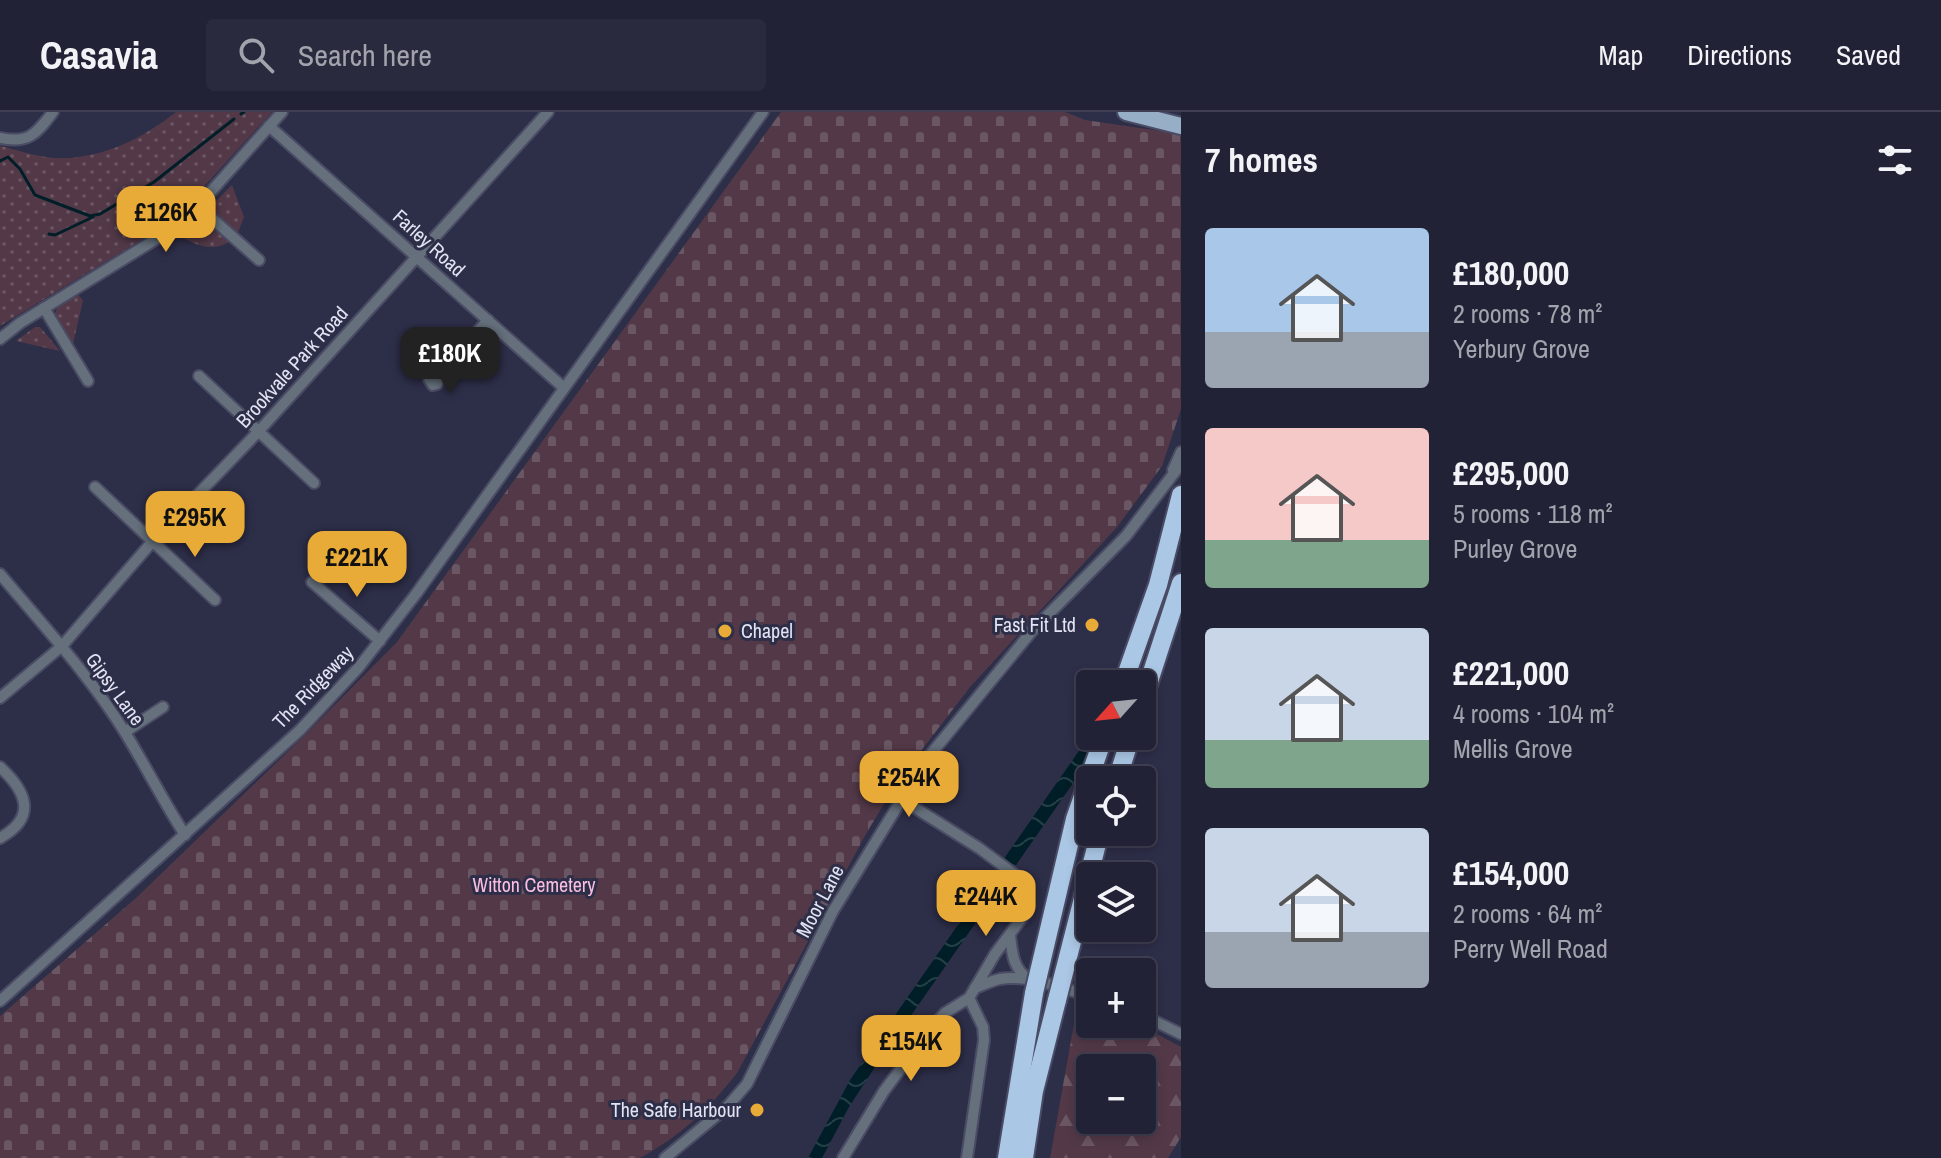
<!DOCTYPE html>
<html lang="en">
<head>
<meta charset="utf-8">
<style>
	body { margin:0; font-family:"Archivo Narrow",sans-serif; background:#2a2a3e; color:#f1f3f6; height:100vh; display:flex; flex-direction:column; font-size:30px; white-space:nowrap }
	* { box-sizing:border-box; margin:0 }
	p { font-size:26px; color:#a2a4ad }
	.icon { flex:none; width:44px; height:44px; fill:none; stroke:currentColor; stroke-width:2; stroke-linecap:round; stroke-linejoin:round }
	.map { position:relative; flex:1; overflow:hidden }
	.panel { display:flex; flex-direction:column; background:#222236; width:760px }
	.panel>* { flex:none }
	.needle { width:52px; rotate:243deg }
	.fabs { position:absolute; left:1076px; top:558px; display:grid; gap:16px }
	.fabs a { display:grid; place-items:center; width:80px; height:80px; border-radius:8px; background:#222236; box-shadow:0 4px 12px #0003,0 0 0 2px #3f3f51; font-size:40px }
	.price { position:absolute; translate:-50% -68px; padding:0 18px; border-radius:16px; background:#e9ab38; color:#111; font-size:26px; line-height:52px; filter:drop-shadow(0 2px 4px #0008) }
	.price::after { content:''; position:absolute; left:50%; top:48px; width:24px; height:18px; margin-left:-12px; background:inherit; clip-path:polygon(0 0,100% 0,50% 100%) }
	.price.selected { background:#222; color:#fff }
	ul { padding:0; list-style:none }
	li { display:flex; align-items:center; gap:24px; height:200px; padding:0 24px }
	li span { display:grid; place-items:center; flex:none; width:224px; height:160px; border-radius:8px; color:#555 }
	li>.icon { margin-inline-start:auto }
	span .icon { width:96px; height:96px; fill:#fffc; stroke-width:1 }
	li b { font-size:34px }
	h2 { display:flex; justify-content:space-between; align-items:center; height:96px; padding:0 24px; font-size:34px }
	header { display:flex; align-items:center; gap:48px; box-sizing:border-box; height:112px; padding:0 40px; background:#222236; border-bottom:2px solid #3f3f51 }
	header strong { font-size:38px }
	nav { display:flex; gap:44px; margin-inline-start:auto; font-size:28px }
	.search { width:560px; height:72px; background:#2a2a3e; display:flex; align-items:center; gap:20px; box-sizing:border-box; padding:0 28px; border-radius:8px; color:#a2a4ad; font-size:30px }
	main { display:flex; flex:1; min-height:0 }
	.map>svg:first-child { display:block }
	.grass { fill:url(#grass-dots) }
	.forest { fill:url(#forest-firs); fill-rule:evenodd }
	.cemetery { fill:url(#cemetery-stones) }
	.water { fill:url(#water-waves) }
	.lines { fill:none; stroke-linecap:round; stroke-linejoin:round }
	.stream { stroke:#001e27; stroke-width:3 }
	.minor-casing { stroke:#4a4b64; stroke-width:14 }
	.primary-casing { stroke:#4a4b64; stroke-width:20 }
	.motorway-casing { stroke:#4a4b64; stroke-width:22 }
	.minor { stroke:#65707c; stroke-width:10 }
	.primary { stroke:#97aec7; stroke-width:16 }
	.motorway { stroke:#aac7e5; stroke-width:18 }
	.motorway-bridge-casing { stroke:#4a4b64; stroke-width:22; stroke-linecap:butt }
	.motorway-bridge { stroke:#aac7e5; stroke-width:18 }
	.poi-dot { fill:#e9ab38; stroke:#2d2e48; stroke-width:3 }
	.labels { text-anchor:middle; stroke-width:6; stroke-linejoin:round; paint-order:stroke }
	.street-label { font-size:20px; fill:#e2e3f4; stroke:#2d2e48 }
	.poi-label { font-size:20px; fill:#e2e3f4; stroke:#2d2e48; text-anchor:end }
	.park-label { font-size:20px; fill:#fbbee0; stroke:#2d2e48 }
</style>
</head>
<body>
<header>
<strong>Casavia</strong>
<div class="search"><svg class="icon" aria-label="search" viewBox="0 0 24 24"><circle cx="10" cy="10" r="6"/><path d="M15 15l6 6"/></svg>Search here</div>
<nav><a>Map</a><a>Directions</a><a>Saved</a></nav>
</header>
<main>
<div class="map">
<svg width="1181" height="1046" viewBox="0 0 1181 1046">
	<defs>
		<pattern id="grass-dots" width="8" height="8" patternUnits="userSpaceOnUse" patternTransform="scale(2)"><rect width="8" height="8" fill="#533948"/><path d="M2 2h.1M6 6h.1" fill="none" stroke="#6b5663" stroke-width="1.8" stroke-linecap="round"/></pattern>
		<pattern id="forest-firs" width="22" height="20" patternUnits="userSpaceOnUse" patternTransform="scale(2)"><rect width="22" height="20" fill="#533948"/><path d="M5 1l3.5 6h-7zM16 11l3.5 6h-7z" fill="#6b5663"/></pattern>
		<pattern id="cemetery-stones" width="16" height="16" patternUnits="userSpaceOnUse" patternTransform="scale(2)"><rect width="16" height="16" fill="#533948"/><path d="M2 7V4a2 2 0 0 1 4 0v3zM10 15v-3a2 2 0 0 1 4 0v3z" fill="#6b5663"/></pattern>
		<pattern id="water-waves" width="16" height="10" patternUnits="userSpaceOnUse" patternTransform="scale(2)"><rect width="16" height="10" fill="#001e27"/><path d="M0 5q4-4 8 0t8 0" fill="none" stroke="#253f47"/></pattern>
	</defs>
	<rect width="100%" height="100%" fill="#2d2e48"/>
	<g class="grass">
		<path d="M 176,0 L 272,0 L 180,101 L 151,122 L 0,214 L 0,34 C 18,38 37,45 55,46 C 100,48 142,27 176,0 Z"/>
		<polygon points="232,73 244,105 237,123 214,101 212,93"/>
		<path d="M 206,106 L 231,128 C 216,140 199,135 184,126 Z"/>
		<polygon points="78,183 83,188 73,232 55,202 58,193"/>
		<polygon points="35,215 40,215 60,239 16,229"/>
	</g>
	<path class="forest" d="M 1077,895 L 1090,899 L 1090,912 L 1138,912 L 1181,935 L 1181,1025 L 1168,1046 L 1050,1046 ZM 1090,956 L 1142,956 L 1142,1008 L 1090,1008 Z"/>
	<path class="cemetery" d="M 781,0 L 1065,0 L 1085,8 L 1181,22 L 1181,297 L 1162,354 L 1117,415 L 970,575 L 898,669 L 867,720 L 737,961 C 708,998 682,1023 640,1046 L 0,1046 L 0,904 L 136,786 L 303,625 L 397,530 Z"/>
	<polygon class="water" points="1090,623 1106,624 873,958 849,995 822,1046 808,1046 850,968"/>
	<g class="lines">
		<g class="stream">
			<polyline points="241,2 244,0"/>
			<polyline points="0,49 8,45 20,57 35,83 90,104 100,102 154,70 234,7"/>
			<polyline points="49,122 55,123 93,105"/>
		</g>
		<defs>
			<g id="minor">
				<polyline points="269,14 564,276"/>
				<path d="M 0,26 C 29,32 36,22 53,0"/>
				<polyline points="198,94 259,148"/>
				<polyline points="44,196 88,269"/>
				<polyline points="0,227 20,211 174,116 198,94 282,0"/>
				<polyline points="199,264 314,371"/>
				<polyline points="438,264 429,267 433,273 437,272 438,264 488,208"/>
				<polyline points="1173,358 1181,340"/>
				<polyline points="95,375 215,488"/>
				<path d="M 0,462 C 42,512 92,566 126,622 C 146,655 164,690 185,723"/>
				<polyline points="312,470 380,529"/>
				<polyline points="0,586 62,534 152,430 258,320 548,0"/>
				<polyline points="125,620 163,595"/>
				<path d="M 0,655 C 26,679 38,705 0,726"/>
				<path d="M 1010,823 C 1012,841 1013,856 1028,867"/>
				<path d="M 975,876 C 983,873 991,869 1000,867 C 1029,862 1063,877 1090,884"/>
				<polyline points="0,889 300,618 359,555 416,482 763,0"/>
				<polyline points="1142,903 1181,922"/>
				<polyline points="665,1046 727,995 747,972 833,799 926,648 1032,519 1126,424 1181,352"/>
				<polyline points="843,1046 884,979 929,919 945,901 969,886 995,842 1027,799 1026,775 1018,765 979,736 901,687"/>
				<polyline points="967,1046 984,928 983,915 969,886"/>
			</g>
			<polyline id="primary" points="1126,0 1181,14"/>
			<g id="motorway">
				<polyline points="1123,572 1158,473 1181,383"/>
				<polyline points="1142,591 1181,471"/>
				<polyline points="1117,668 1131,624"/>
				<polyline points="1007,1046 1034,881"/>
				<polyline points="1024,1046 1034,979 1057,888"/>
			</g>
		</defs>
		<use href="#minor" class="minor-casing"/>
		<use href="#primary" class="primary-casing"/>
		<use href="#motorway" class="motorway-casing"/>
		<use href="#minor" class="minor"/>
		<use href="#primary" class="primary"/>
		<use href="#motorway" class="motorway"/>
		<defs>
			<g id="motorway-bridge">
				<polyline points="1034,881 1075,707 1104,624"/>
				<polyline points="1057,888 1100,720"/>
			</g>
		</defs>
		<use href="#motorway-bridge" class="motorway-bridge-casing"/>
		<use href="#motorway-bridge" class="motorway-bridge"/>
	</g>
	<g class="poi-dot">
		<circle cx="1092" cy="513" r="8"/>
		<circle cx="725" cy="519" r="8"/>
		<circle cx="757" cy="998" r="8"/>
	</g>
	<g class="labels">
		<g class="street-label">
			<text transform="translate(429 131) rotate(42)" y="7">Farley Road</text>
			<text transform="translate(292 255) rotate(-48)" y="7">Brookvale Park Road</text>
			<text transform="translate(313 575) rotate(-46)" y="7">The Ridgeway</text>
			<text transform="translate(115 577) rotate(54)" y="7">Gipsy Lane</text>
			<text transform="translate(820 789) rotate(-62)" y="7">Moor Lane</text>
		</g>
		<g class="poi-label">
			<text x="1076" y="520">Fast Fit Ltd</text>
			<text x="741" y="526" text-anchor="start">Chapel</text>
			<text x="741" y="1005">The Safe Harbour</text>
		</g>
		<g class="park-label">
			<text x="534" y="780">Witton Cemetery</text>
		</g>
	</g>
</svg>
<div class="fabs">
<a><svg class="needle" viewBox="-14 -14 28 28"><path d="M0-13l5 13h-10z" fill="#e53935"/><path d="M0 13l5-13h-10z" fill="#a2a4ad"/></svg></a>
<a><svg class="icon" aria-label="locate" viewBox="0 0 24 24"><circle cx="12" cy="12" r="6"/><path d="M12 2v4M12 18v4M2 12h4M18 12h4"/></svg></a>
<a><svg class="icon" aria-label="layers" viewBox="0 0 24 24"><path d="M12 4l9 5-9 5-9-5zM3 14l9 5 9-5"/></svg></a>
<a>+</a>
<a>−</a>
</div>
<b class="price" style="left:166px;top:142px">£126K</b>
<b class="price selected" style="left:450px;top:283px">£180K</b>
<b class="price" style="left:195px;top:447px">£295K</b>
<b class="price" style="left:357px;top:487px">£221K</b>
<b class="price" style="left:909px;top:707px">£254K</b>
<b class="price" style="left:986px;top:826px">£244K</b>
<b class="price" style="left:911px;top:971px">£154K</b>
</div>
<section class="panel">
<h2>7 homes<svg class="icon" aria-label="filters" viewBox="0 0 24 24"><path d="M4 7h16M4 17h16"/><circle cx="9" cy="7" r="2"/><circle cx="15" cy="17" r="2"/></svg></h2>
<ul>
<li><span style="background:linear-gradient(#a9c7e8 65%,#9aa5b1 0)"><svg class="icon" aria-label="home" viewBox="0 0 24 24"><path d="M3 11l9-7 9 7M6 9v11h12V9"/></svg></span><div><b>£180,000</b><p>2 rooms · 78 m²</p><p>Yerbury Grove</p></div></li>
<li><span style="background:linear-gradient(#f6c9c9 70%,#7fa58c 0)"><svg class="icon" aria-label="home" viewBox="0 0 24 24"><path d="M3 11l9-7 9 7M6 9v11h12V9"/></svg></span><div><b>£295,000</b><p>5 rooms · 118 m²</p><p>Purley Grove</p></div></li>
<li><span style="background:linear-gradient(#c9d6e8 70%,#7fa58c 0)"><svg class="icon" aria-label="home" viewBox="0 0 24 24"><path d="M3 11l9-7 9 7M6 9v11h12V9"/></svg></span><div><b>£221,000</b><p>4 rooms · 104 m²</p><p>Mellis Grove</p></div></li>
<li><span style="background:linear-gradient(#c9d6e8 65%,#9aa5b1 0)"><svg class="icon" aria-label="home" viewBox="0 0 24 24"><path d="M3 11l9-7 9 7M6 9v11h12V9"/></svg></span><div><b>£154,000</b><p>2 rooms · 64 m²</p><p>Perry Well Road</p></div></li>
</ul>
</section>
</main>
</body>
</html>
